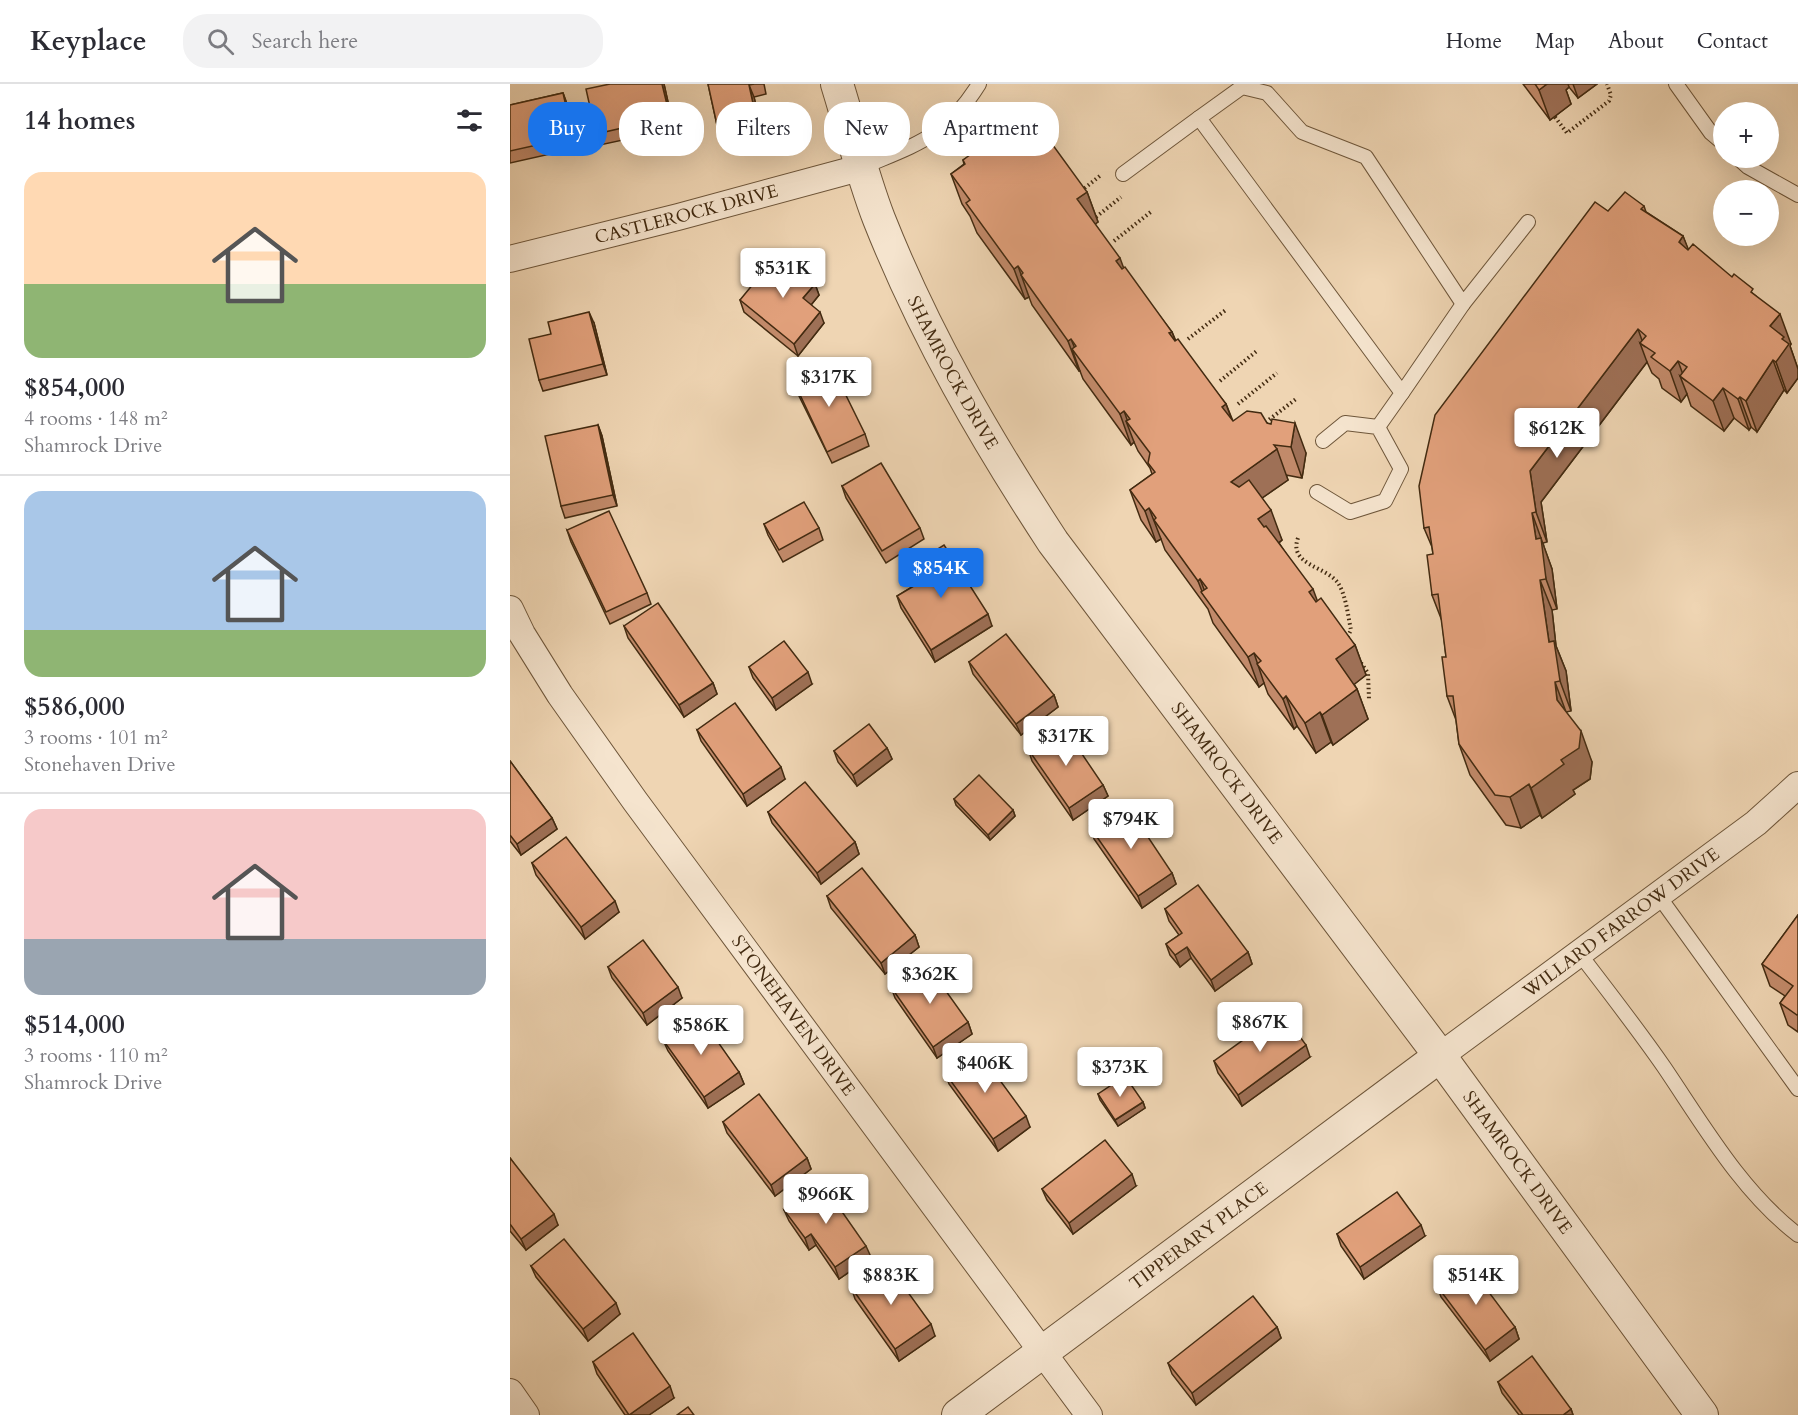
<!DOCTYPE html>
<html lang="en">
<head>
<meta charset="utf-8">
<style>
	body { margin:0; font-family:Cardo,serif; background:#f2f2f3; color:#2b2b33; height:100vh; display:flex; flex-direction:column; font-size:22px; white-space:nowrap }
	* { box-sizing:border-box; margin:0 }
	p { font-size:20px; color:#7c7c81 }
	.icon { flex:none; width:33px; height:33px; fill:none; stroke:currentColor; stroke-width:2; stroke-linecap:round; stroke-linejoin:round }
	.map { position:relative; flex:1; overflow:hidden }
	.details { display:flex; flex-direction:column; background:#fff; width:510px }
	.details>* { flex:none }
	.top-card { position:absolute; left:18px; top:18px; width:570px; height:54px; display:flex; gap:12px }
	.buttons { position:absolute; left:1203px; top:18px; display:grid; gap:12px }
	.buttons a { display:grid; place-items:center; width:66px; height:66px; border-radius:50%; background:#fff; box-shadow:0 6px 24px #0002; font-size:30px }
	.price { position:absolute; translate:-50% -51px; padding:0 14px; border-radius:6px; background:#fff; color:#222; font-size:20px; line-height:39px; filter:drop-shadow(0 2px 3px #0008) }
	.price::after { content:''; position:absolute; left:50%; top:36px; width:18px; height:14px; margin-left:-9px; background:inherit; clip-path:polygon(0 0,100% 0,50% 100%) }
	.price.current { background:#1a73e8; color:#fff }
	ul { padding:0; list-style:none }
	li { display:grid; align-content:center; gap:12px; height:318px; padding:0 24px }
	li+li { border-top:2px solid #e1e1e2 }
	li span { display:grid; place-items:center; height:186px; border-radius:18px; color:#555 }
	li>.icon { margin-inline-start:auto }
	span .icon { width:108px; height:108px; fill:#fffc; stroke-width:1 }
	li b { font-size:26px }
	h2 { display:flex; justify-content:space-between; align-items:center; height:72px; padding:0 24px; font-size:26px }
	.pill { padding:0 21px; border-radius:24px; background:#fff; box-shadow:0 6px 24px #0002; font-size:21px; line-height:54px }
	.pill.current { background:#1a73e8; color:#fff }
	header { display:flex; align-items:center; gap:36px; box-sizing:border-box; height:84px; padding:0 30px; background:#fff; border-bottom:2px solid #e1e1e2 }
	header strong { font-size:28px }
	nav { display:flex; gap:33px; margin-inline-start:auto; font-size:21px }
	.search { width:420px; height:54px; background:#f2f2f3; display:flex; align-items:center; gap:15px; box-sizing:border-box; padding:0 21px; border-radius:24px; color:#7c7c81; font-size:22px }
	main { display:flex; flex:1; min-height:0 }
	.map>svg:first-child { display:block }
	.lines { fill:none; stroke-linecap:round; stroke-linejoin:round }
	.service-casing { stroke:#6e563a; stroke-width:16 }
	.minor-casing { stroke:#6e563a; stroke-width:28 }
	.tertiary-casing { stroke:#6e563a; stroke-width:34 }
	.path { stroke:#432b11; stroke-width:4; stroke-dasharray:1.5 3; stroke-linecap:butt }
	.service { stroke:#f5e4ce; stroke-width:14 }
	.minor { stroke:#f5e4ce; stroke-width:26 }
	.tertiary { stroke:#f5e4ce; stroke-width:32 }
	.wall { fill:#c28a6a; stroke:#432b11; stroke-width:1.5 }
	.shaded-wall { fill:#9e7056; stroke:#432b11; stroke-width:1.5 }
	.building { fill:#e1a07b; stroke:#432b11; stroke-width:1.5 }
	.labels { text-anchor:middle; stroke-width:4.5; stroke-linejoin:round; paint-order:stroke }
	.street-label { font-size:18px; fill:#432b11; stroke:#f5e4ce }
</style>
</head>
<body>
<header>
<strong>Keyplace</strong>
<div class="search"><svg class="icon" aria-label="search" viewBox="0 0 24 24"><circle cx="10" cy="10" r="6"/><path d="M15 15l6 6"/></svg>Search here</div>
<nav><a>Home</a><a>Map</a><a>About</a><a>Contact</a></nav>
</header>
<main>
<section class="details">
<h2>14 homes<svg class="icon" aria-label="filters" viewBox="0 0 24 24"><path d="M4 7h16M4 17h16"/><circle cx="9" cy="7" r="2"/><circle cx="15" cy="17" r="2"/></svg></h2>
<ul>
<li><span style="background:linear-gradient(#ffd9b3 60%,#8fb573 0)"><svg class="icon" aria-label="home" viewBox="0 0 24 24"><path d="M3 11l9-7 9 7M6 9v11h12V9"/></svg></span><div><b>$854,000</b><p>4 rooms · 148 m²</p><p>Shamrock Drive</p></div></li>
<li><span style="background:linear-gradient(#a9c7e8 75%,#8fb573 0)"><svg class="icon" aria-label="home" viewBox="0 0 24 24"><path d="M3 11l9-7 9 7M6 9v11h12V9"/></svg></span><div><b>$586,000</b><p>3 rooms · 101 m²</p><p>Stonehaven Drive</p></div></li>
<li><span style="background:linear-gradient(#f6c9c9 70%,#9aa5b1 0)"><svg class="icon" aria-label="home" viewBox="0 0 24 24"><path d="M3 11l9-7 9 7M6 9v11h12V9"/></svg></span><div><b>$514,000</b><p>3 rooms · 110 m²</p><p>Shamrock Drive</p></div></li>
</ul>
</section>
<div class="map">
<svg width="1288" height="1331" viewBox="0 0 1288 1331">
	<rect width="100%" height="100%" fill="#efd5b3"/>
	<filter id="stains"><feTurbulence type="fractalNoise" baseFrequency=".00333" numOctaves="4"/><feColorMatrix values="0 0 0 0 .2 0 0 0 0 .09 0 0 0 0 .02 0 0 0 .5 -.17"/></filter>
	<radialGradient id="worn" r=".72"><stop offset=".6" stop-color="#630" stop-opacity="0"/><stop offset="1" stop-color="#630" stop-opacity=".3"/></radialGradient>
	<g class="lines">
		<defs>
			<g id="service">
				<polyline points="1166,0 1201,49 1214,60"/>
				<polyline points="1228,74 1238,83 1288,111"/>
				<path d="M 353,83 C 407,60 436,53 469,0"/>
				<polyline points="613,90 689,34"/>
				<polyline points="892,309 953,220"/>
				<polyline points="868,343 892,309 689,34 732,3 757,9 792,48 856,73 953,220 1018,138"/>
				<polyline points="807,408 840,428 875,417 891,385 868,343 835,339 813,357"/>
				<polyline points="1148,811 1288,1005"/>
				<path d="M 1069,869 C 1098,907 1127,944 1154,983 C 1194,1042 1231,1107 1288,1151"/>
			</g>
			<g id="minor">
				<path id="s1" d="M 0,175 L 168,133 L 353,83"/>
				<path id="s2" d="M 0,525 L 12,550 L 50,611 L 125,717 L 579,1331"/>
				<path id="s3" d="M 930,972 L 1246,739 L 1288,701"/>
				<polyline points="0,1308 16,1331"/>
			</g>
			<g id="tertiary">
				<path id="s4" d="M 327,0 C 341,45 352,91 369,135 C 415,251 475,354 543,458 L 930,972 L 1192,1331"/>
				<path id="s5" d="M 448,1331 L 930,972"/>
			</g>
		</defs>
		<use href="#service" class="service-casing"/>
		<use href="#minor" class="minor-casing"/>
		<use href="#tertiary" class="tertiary-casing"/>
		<g class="path">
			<polyline points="1045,33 1057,49 1099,17 1101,11 1097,0"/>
			<polyline points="571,107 591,91"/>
			<polyline points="586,133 611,113"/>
			<polyline points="604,157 642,127"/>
			<polyline points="678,255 717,225"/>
			<polyline points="710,297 748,266"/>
			<polyline points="728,320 767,289"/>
			<polyline points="752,341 786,315"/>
			<path d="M 788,454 C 778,481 816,482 828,499 C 836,511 838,532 841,546 L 836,556"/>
			<polyline points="851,579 858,589 859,615"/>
		</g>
		<use href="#service" class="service"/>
		<use href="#minor" class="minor"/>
		<use href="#tertiary" class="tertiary"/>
	</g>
	<g class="wall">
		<polygon points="100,0 154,0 164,45 90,61 86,50"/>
		<polygon points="198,0 254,0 256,10 244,13 251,44 211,53 207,41"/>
		<polygon points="1013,0 1087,0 1068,14 1059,3 1056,6 1061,20 1040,36"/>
		<polygon points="53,9 57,20 67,64 0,79 0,21"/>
		<polygon points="491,53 577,108 588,138 585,140 613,184 662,248 666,257 716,320 723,337 757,339 796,369 792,394 776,391 778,396 752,414 772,456 769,459 807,517 845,561 856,591 844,600 847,605 858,635 823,661 821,658 806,669 787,642 784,645 758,610 754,599 749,603 703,539 698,525 655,466 651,455 646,458 631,436 620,406 642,390 640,384 628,367 624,358 621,361 573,295 570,287 569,287 522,221 519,213 515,215 467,149 460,132 452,120 441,90 454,80 453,76"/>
		<polygon points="1134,122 1136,128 1173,152 1178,166 1222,193 1246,212 1281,260 1280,262 1288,285 1288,294 1277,309 1274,306 1247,348 1241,343 1239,346 1224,334 1214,347 1181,322 1177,310 1171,318 1152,304 1149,295 1142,289 1137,278 1031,418 1037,458 1033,459 1034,463 1042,485 1047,525 1042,526 1046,562 1056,587 1061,627 1056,628 1082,678 1080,695 1063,706 1065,710 1032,734 1030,731 1011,744 996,741 960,691 949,660 946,636 937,612 936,573 932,537 922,511 923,470 922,463 914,444 1098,127"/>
		<polygon points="305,200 309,211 301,221 314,239 288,272 234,228 230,216"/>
		<polygon points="84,239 97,291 33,307 29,296"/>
		<polygon points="284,298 355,350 359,362 322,379 288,310"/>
		<polygon points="88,341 92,352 107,422 55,434 51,422"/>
		<polygon points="332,402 410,444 414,455 376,479 336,414"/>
		<polygon points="254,440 309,444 313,456 273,478 258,451"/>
		<polygon points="57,446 137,509 141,520 100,540 61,458"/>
		<polygon points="399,483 482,542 425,578 391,524 387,512 407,500 403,495"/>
		<polygon points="114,542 203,599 207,610 174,633 118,554"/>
		<polygon points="459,578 544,611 548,623 511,651 463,590"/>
		<polygon points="239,583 302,600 266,626 243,594"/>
		<polygon points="187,646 275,695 237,722 191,657"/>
		<polygon points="377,664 382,675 347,702 328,678 324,667"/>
		<polygon points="518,665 593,701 598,712 563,736 522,677"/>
		<polygon points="0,677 42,734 47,745 11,771 0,757"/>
		<polygon points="444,715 503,726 505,732 480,756 446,721"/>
		<polygon points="258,728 345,758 349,770 311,800 262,739"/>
		<polygon points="580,743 662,789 666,800 632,824 584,755"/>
		<polygon points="22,779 109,828 75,855 26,791"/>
		<polygon points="317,812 405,851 409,863 375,890 321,824"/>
		<polygon points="655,825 738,868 742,880 705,907 681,874 670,883 660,871 656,860 669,851 659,837"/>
		<polygon points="1288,831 1288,948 1278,941 1270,919 1275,912 1260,902 1252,880"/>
		<polygon points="98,883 172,914 137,941 102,894"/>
		<polygon points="381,903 458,938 462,950 427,974 385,914"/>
		<polygon points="153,956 229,988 234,1000 198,1024 158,967"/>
		<polygon points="800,973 732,1022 708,989 704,977"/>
		<polygon points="435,989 520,1043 488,1067 439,1000"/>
		<polygon points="588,1010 633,1018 635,1024 608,1042 590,1016"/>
		<polygon points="213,1038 297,1074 301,1085 265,1112 217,1049"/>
		<polygon points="0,1074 48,1141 16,1166 0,1147"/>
		<polygon points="626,1102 563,1150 537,1116 532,1105"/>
		<polygon points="274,1126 361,1173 329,1195 306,1161 299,1166 279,1137"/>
		<polygon points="827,1150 915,1152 854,1195 831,1162"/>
		<polygon points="21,1182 110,1230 78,1257 26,1193"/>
		<polygon points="927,1202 1005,1243 1009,1255 980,1277 931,1213"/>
		<polygon points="341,1203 425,1252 389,1277 345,1215"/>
		<polygon points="767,1243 771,1254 686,1321 662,1290 658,1279"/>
		<polygon points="83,1278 164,1314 139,1331 115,1331 87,1290"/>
		<polygon points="988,1298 1061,1325 1063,1331 1009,1331 992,1309"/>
	</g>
	<g class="shaded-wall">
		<polygon points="152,0 154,0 164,45 160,33"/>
		<polygon points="1037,0 1058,0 1059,3 1056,6 1061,20 1040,36 1029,6"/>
		<polygon points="1063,0 1087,0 1068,14"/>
		<polygon points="239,1 244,13 251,44 246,33"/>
		<polygon points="53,9 57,20 67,64 63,53"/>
		<polygon points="577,108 588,138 578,145 567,115"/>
		<polygon points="1173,152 1185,182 1169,158"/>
		<polygon points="610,174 621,204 606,177"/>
		<polygon points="508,182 519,213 515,215 504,185"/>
		<polygon points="305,200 309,211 297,226 293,214"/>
		<polygon points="79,228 84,239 97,291 93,280"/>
		<polygon points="310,228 314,239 288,272 284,260"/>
		<polygon points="1270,230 1281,260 1280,262 1288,285 1288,294 1277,309 1266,278 1260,242"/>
		<polygon points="1128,245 1134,262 1130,259 1137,278 1031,418 1037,458 1026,428 1020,387"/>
		<polygon points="662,248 673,278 659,249"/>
		<polygon points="561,255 568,272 562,265 570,287 569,287 558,257"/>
		<polygon points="1263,276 1274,306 1247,348 1236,317"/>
		<polygon points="1168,277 1175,296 1170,292 1177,310 1171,318 1160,287"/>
		<polygon points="1213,304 1224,334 1214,347 1203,317"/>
		<polygon points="1230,313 1241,343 1239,346 1228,315"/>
		<polygon points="716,320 727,350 712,323"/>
		<polygon points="614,327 619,341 616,337 624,358 621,361 610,330"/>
		<polygon points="785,339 796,369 792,394 781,363"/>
		<polygon points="88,341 92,352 107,422 103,411"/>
		<polygon points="767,365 778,396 732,428 721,398"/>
		<polygon points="639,424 651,455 646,458 635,427"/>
		<polygon points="761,426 772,456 759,466 748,435"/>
		<polygon points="1022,429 1042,485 1047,525 1036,495 1026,455"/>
		<polygon points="690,495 699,518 693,510 688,497"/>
		<polygon points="1030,496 1042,526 1046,562 1056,587 1061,627 1050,597 1039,558"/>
		<polygon points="803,505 814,535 799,508"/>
		<polygon points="478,530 482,542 425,578 421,566"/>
		<polygon points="845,561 856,591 837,606 826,575"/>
		<polygon points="744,569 754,599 749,603 738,573"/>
		<polygon points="298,588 302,600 266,626 262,614"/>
		<polygon points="1045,598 1056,628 1047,616"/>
		<polygon points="203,599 207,610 174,633 169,621"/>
		<polygon points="847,605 858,635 823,661 812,631"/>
		<polygon points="544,611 548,623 511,651 506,640"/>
		<polygon points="776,612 787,642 784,645 773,615"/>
		<polygon points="810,628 821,658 806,669 795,639"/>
		<polygon points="1071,647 1082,678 1080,695 1063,706 1065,710 1032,734 1021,704 1051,676"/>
		<polygon points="377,664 382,675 347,702 343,691"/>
		<polygon points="271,683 275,695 237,722 233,710"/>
		<polygon points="1019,700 1030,731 1011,744 1000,713"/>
		<polygon points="593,701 598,712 563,736 559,724"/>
		<polygon points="503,726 505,732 480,756 478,751"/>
		<polygon points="42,734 47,745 11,771 7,760"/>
		<polygon points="345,758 349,770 311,800 307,789"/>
		<polygon points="662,789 666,800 632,824 628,812"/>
		<polygon points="105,817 109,828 75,855 71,843"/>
		<polygon points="405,851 409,863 375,890 371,879"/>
		<polygon points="677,863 681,874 670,883 665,871"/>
		<polygon points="738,868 742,880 705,907 701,896"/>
		<polygon points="168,903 172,914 137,941 133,929"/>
		<polygon points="458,938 462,950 427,974 423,963"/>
		<polygon points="796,961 800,973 732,1022 728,1011"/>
		<polygon points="229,988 234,1000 198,1024 194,1013"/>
		<polygon points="633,1018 635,1024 608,1042 605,1036"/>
		<polygon points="516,1032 520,1043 488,1067 483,1055"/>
		<polygon points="297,1074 301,1085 265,1112 261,1101"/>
		<polygon points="622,1090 626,1102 563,1150 559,1139"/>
		<polygon points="44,1130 48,1141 16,1166 11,1155"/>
		<polygon points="911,1141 915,1152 854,1195 850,1183"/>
		<polygon points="301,1150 306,1161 299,1166 295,1154"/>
		<polygon points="356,1162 361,1173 329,1195 325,1183"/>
		<polygon points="106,1219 110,1230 78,1257 73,1245"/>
		<polygon points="421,1240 425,1252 389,1277 385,1265"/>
		<polygon points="767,1243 771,1254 686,1321 682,1309"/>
		<polygon points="1005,1243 1009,1255 980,1277 975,1266"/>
		<polygon points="160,1302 164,1314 139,1331 119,1331"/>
		<polygon points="1061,1325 1063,1331 1053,1331"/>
	</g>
	<g class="building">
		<polygon points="100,0 152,0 160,33 86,50 76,5"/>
		<polygon points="198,0 244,0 239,1 246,33 207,41"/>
		<polygon points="1025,0 1037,0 1029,6"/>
		<polygon points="53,9 63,53 0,67 0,21"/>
		<polygon points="521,31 577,108 567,115 610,174 606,177 612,185 615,183 662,248 659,249 665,257 668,255 716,320 712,323 723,337 737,327 751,329 757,339 761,340 762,335 785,339 781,363 764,361 767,365 721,398 729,403 739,396 761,426 748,435 754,443 756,442 803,505 799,508 806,518 811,514 845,561 826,575 847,605 812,631 810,628 795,639 776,612 773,615 747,580 751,577 744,569 738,573 691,508 697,504 690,495 688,497 644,436 646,434 639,424 635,427 620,406 645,388 638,379 640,369 616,337 620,335 614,327 610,330 562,265 566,262 561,255 558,257 511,191 513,189 508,182 504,185 456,119 460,116 441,90 455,80 453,76 489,50 491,53"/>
		<polygon points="1115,108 1134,122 1131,125 1173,152 1169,158 1178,166 1183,160 1222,193 1224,190 1243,205 1241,208 1270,230 1260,242 1274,253 1272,255 1279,260 1266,278 1263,276 1236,317 1230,313 1228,315 1213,304 1203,317 1170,292 1177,283 1168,277 1160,287 1141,273 1145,269 1130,259 1136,252 1128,245 1020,387 1026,428 1022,429 1026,455 1031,454 1036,495 1030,496 1039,558 1044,557 1050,597 1045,598 1047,616 1071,647 1069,664 1051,676 1054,680 1021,704 1019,700 1000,713 985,711 949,660 943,612 937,612 932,573 936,573 928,510 922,511 917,471 923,470 919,443 914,444 909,402 925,331 1085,118 1098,127"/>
		<polygon points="268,170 305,200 293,214 310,228 284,260 230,216"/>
		<polygon points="79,228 93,280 29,296 19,255 41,250 38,238"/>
		<polygon points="321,281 355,350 317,368 284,298"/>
		<polygon points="88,341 103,411 51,422 35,352"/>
		<polygon points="371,379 410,444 372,467 332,402"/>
		<polygon points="294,418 309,444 269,466 254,440"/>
		<polygon points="99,427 137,509 96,528 57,446"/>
		<polygon points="434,461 478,530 421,566 387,512 409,499 399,483"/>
		<polygon points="148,519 203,599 169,621 114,542"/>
		<polygon points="496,550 544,611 506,640 459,578"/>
		<polygon points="274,557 298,588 262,614 239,583"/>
		<polygon points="225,619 271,683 233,710 187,646"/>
		<polygon points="359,640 377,664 343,691 324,667"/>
		<polygon points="553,642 593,701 559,724 518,665"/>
		<polygon points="0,677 42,734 7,760 0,751"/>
		<polygon points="469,691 503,726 478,751 444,715"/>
		<polygon points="295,698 345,758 307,789 258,728"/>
		<polygon points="616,720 662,789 628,812 580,743"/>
		<polygon points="56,753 105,817 71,843 22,779"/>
		<polygon points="352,784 405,851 371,879 317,812"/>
		<polygon points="688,801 738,868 701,896 677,863 665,871 656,860 672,849 655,825"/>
		<polygon points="1288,831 1288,930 1287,931 1270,919 1283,902 1252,880"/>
		<polygon points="133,856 168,903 133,929 98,883"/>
		<polygon points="416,879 458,938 423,963 381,903"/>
		<polygon points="772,928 796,961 728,1011 704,977"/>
		<polygon points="189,931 229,988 194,1013 153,956"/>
		<polygon points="467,965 516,1032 483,1055 435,989"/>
		<polygon points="615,992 633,1018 605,1036 588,1010"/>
		<polygon points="249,1010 297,1074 261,1101 213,1038"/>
		<polygon points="595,1056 622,1090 559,1139 532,1105"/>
		<polygon points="0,1074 44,1130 11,1155 0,1140"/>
		<polygon points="312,1099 356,1162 325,1183 301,1150 295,1154 274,1126"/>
		<polygon points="887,1108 911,1141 850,1183 827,1150"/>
		<polygon points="54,1155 106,1219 73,1245 21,1182"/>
		<polygon points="376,1178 421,1240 385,1265 341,1203"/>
		<polygon points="957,1179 1005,1243 975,1266 927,1202"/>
		<polygon points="743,1212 767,1243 682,1309 658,1279"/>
		<polygon points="123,1249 160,1302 119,1331 83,1278"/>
		<polygon points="1022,1272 1061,1325 1053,1331 1013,1331 988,1298"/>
		<polygon points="178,1323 184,1331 167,1331"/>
	</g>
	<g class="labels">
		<g class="street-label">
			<text dy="6" stroke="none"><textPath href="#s1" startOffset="182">CASTLEROCK DRIVE</textPath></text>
			<text dy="6" stroke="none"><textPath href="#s4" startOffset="312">SHAMROCK DRIVE</textPath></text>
			<text dy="6" stroke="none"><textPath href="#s4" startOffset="798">SHAMROCK DRIVE</textPath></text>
			<text dy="6" stroke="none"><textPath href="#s3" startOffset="225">WILLARD FARROW DRIVE</textPath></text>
			<text dy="6" stroke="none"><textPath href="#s2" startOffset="496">STONEHAVEN DRIVE</textPath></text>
			<text dy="6" stroke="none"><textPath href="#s4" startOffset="1284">SHAMROCK DRIVE</textPath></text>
			<text dy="6" stroke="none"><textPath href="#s5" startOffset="300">TIPPERARY PLACE</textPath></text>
		</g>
	</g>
	<rect width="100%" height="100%" filter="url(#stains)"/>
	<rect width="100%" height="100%" fill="url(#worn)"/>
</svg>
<div class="buttons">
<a>+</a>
<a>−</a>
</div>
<b class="price" style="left:273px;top:215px">$531K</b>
<b class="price" style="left:319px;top:324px">$317K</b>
<b class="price" style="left:1047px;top:375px">$612K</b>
<b class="price current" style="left:431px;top:515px">$854K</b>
<b class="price" style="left:556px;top:683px">$317K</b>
<b class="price" style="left:621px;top:766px">$794K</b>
<b class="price" style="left:420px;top:921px">$362K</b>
<b class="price" style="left:750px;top:969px">$867K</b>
<b class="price" style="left:191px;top:972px">$586K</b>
<b class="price" style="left:475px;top:1010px">$406K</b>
<b class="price" style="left:610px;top:1014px">$373K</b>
<b class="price" style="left:316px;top:1141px">$966K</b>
<b class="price" style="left:381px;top:1222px">$883K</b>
<b class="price" style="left:966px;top:1222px">$514K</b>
<div class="top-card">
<a class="pill current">Buy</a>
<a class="pill">Rent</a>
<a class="pill">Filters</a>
<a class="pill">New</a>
<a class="pill">Apartment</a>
</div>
</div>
</main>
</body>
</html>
